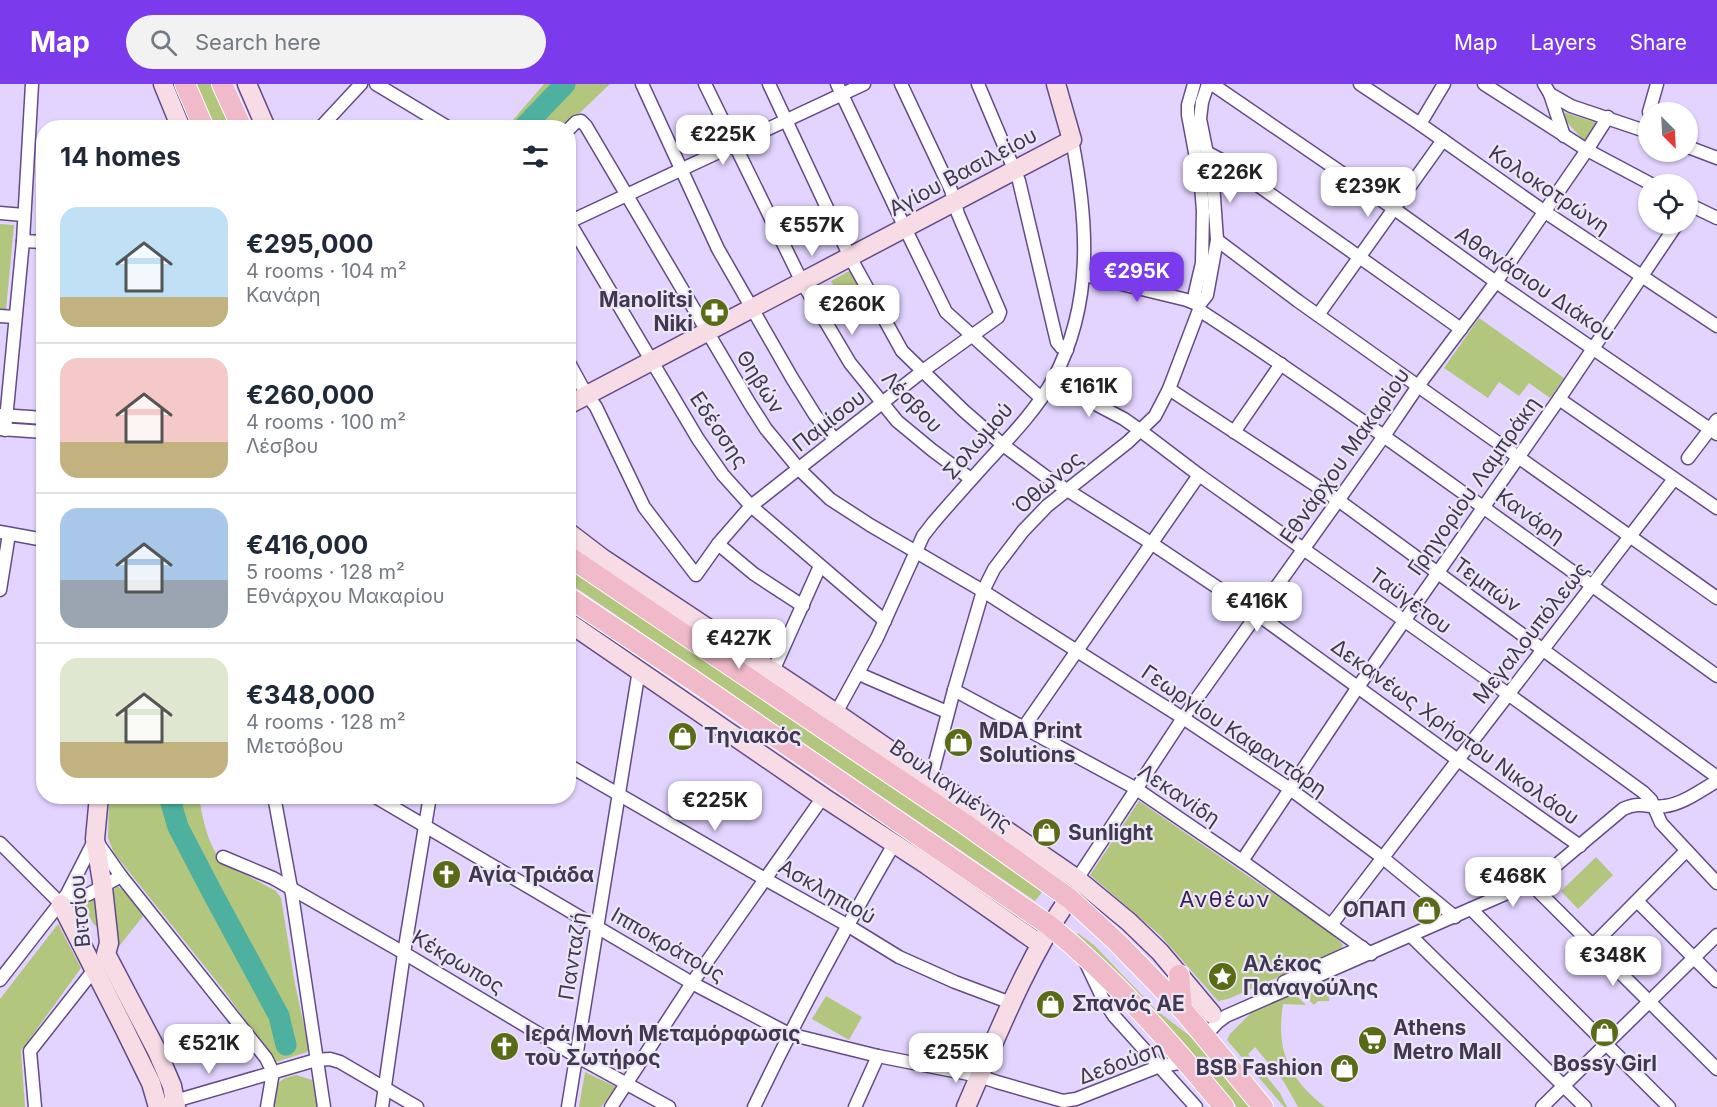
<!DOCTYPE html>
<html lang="en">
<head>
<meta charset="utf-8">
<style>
	body { margin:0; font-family:Inter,sans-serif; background:#f2f2f3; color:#1f2937; height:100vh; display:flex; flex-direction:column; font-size:22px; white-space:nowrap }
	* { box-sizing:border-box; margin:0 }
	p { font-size:20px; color:#747a83 }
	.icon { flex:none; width:33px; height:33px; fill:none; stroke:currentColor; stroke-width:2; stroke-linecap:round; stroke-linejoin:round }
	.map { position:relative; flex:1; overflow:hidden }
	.side { position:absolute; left:36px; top:36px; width:540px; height:684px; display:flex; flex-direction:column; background:#fff; border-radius:24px; box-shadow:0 2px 4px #0004 }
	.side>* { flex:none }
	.needle { width:39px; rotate:156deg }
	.buttons { position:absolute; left:1638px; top:18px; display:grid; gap:12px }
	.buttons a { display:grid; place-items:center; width:60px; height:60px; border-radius:50%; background:#fff; box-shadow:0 2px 4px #0004; font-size:30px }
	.price { position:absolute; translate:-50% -51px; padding:0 14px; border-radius:12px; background:#fff; color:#222; font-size:20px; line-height:39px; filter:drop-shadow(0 2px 3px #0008) }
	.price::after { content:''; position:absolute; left:50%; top:36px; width:18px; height:14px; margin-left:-9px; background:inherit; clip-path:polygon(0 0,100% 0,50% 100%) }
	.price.on { background:#7c3aed; color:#fff }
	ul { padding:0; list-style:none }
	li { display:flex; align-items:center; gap:18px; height:150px; padding:0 24px }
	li+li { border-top:2px solid #e0e1e3 }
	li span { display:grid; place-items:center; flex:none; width:168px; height:120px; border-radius:18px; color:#555 }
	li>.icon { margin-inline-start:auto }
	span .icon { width:72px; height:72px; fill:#fffc; stroke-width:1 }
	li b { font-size:26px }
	h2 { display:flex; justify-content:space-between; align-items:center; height:72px; padding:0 24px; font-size:26px }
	header { display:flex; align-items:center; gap:36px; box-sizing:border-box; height:84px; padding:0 30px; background:#7c3aed; color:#fff }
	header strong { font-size:28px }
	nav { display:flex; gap:33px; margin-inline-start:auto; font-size:21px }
	.search { width:420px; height:54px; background:#f2f2f3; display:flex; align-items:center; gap:15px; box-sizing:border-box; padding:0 21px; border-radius:33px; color:#747a83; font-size:22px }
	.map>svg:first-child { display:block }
	.green { fill:#b2c67e }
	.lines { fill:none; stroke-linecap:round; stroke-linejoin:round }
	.river { stroke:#4eb09f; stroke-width:21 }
	.street-casing { stroke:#634b88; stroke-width:15 }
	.secondary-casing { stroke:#634b88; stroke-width:21 }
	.primary-casing { stroke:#fff; stroke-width:22 }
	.street { stroke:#fff; stroke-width:12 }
	.secondary { stroke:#f8dce5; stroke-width:18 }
	.primary { stroke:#f1baca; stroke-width:20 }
	.labels { text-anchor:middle; stroke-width:4.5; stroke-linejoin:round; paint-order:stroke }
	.street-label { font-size:21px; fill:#413753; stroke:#ece7f5 }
	.poi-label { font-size:21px; font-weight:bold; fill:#413753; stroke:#ece7f5; text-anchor:start }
	.neighbourhood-label { font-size:22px; letter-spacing:1.5px; fill:#381e58; stroke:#ece7f5 }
</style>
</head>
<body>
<header>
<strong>Map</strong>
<div class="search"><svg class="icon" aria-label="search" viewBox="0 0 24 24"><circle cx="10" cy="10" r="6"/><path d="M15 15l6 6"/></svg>Search here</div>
<nav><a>Map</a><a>Layers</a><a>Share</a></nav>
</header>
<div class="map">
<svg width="1717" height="1023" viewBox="0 0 1717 1023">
	<rect width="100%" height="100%" fill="#e3d4ff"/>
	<g class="green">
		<polygon points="195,0 211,0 230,43 215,43"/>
		<polygon points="544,0 610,0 565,43 506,44"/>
		<polygon points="1566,29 1595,38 1596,42 1586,57 1584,57 1565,36 1563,30"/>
		<polygon points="0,140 14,141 6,226 0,225"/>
		<polygon points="851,186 862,207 842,217 831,197"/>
		<polygon points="1479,234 1564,294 1550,314 1529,299 1519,312 1499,298 1488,314 1444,284"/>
		<polygon points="568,483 1042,805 1043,807 1035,817 569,499"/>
		<path d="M 109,713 L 199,713 C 203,736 207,759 222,778 L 276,807 L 281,814 L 295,900 L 309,965 L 307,968 L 276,978 L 222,904 L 114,769 L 108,754 Z"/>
		<polygon points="1139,717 1334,851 1343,861 1341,866 1228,915 1218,917 1160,851 1090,791"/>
		<polygon points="1596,773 1613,791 1578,825 1561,807"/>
		<polygon points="117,802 123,806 144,831 116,866 111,809"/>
		<polygon points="96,813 100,842 98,844 93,839 84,822 86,817"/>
		<polygon points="58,840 81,884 21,967 25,1023 0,1023 0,915"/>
		<polygon points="1078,849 1095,862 1156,926 1190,952 1252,1023 1237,1023 1184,959 1128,899 1077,850"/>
		<polygon points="1330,894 1329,917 1318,917 1314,921 1299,907"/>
		<path d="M 1294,909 L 1306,921 L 1283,920 C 1276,967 1288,993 1325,1023 L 1298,1023 L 1284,998 L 1255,963 L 1248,970 L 1280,1009 L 1287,1023 L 1284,1023 L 1227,956 L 1230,950 L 1250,930 L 1250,928 Z"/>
		<polygon points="826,912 862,933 849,956 812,935"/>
		<polygon points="585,988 616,1003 601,1023 579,1023"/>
		<polygon points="296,991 312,996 317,1023 274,1023 278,999 285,994"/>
	</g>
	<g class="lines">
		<g class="river">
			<polyline points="523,44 565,0"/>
			<polyline points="169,712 178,743 213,810 279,932 286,961"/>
		</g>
		<defs>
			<g id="street">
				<polyline points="376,0 449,44"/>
				<polyline points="642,0 718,165 792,294 815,331 835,356"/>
				<polyline points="705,0 802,198 850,279 897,337 932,366 971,395"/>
				<polyline points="769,0 850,173 902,267 964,327 1003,361 1045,392 1151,459 1257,530 1458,676 1580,762"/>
				<polyline points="837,0 905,144 946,228 1041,314"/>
				<polyline points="978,0 1019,97 1057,258 1061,263 1067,266"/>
				<polyline points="1194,0 1188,21 1188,31 1201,101 1203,127 1202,179 1195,209 1196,214 1199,221"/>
				<polyline points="1212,0 1393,124 1496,198 1717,350"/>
				<polyline points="1360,0 1420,40 1545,128 1717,242"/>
				<polyline points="1484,0 1587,66 1651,100"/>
				<polyline points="1544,0 1550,10 1571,22 1648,48"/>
				<polyline points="1550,10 1564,52"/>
				<polyline points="1649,28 1657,0"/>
				<polyline points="1420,40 1444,0"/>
				<polyline points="320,44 361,0"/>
				<polyline points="568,46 576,38 581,37 586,42 750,320 766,345 799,385 830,415 870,441 983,507 1077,567 1183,634 1290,705 1383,774 1455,833"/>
				<polyline points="1688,63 1717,74"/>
				<polyline points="1208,69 1225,78 1461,245"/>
				<polyline points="1688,120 1717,134"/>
				<polyline points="0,129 24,131"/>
				<polyline points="568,136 698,355 723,391 751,422 885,537"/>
				<polyline points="569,138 864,0"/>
				<polyline points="1217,156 1298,217 1717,514"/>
				<polyline points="23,157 44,158"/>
				<polyline points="1084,191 1187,216 1199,221"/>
				<path d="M 1199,226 C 1295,288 1388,355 1480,421 C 1559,478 1639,535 1717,592"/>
				<polyline points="1318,231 1443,56"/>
				<polyline points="0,232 15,233"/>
				<polyline points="568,277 585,308 596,323 644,423 696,491 718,460 751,422 924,286 998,233 1000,228 958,130 951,106 901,0"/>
				<polyline points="1052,297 1124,335 1141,347 1199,391 1508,610 1643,708 1651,716 1661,739 1717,799"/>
				<polyline points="1169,305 1338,416 1717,693"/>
				<polyline points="1559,315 1717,424"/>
				<polyline points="0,331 44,334"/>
				<polyline points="0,345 44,348"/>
				<polyline points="5,346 23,157 32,0"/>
				<polyline points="1234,348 1281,280"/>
				<polyline points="1688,374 1717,336"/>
				<polyline points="0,448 44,456"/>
				<polyline points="718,460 754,490 803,522"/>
				<polyline points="0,506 9,450"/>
				<polyline points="773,587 820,482"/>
				<polyline points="859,590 947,628"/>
				<polyline points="954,606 1135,704 1249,782 1371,870"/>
				<path d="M 836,629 L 877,554 L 923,452 L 933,439 C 951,418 969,398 987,378 C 1011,352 1036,326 1053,296 C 1094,219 1088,138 1072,56"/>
				<polyline points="1024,643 1199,391"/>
				<polyline points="568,681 765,795 847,841 899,873 955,898 1011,919"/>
				<polyline points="931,694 954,606 983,507 994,485 1023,447 1047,422 1128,358 1155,332 1169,305 1199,226 1199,221 1207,211 1217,156 1213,99 1200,35 1202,18 1208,0"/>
				<polyline points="274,712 291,804 324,1023"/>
				<polyline points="374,712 692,899 789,950 878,972 979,992 997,998 1063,1017 1076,1015 1160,982 1186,978"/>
				<polyline points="0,759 61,820"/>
				<polyline points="223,773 273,794 404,869 576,972 669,1023"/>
				<polyline points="1242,777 1358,603 1559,315 1677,140"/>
				<polyline points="1077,795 1183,634 1384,352 1418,302 1496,198 1587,66 1608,33"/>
				<polyline points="1530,799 1717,985"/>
				<polyline points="1638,818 1717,897"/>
				<polyline points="61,820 89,810 121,792"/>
				<polyline points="1471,825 1669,1023"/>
				<polyline points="1331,841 1674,395"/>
				<polyline points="1411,852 1585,1023"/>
				<polyline points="1593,861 1686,767"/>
				<polyline points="1085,877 1103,915 1114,932 1196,1023"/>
				<polyline points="0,896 67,810 95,755 121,792 266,974 273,988 267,1023"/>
				<polyline points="1284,898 1362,863"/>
				<path d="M 1205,952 L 1218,938 L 1226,932 L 1530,799 L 1554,783 L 1623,725 C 1642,716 1649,725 1665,722 C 1683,720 1701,706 1717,697"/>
				<polyline points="168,1019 316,976 330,975 340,978 417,1023"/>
				<polyline points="35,1023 30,967 97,882"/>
				<polyline points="382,1023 404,869 430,712"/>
				<polyline points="568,1023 639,586"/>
				<polyline points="611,1023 692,899 823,713"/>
				<path d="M 754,1023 C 797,933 844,846 894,760"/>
				<polyline points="855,1023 878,972"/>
				<polyline points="1542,1023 1717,851"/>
			</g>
			<g id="secondary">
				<polyline points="163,0 181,44"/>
				<polyline points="247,0 266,44"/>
				<polyline points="568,321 1072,56 1056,0"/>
				<polyline points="568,448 602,474 836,629 1077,795 1129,838 1160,868 1212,930"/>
				<polyline points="568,538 823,713 927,781 1040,860"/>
				<polyline points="99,712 95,755 103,804 109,859 106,870 157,967 172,1002 176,1023"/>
				<polyline points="61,820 123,942 151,999 158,1023"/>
				<path d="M 966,1023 C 997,952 1025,879 1069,814"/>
			</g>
			<g id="primary">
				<polyline points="185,0 204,44"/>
				<polyline points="222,0 242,44"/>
				<polyline points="568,472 965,740 1069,814 1117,858 1182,925 1263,1023"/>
				<path d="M 568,513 L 694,597 L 1050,842 C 1115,895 1170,958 1224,1023"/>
				<polyline points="1179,891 1182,925"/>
			</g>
		</defs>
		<use href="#street" class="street-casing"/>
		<use href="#secondary" class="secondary-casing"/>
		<use href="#primary" class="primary-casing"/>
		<use href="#street" class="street"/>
		<use href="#secondary" class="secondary"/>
		<use href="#primary" class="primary"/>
	</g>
	<defs>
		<symbol id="pharmacy-disc" viewBox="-11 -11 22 22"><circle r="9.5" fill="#596b17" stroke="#ece7f5"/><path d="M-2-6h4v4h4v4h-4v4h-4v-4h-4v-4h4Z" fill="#fff"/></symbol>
		<symbol id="shop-disc" viewBox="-11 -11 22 22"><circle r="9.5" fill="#596b17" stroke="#ece7f5"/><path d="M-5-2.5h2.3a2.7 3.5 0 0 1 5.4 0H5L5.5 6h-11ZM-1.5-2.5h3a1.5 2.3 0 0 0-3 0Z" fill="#fff"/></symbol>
		<symbol id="church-disc" viewBox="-11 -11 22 22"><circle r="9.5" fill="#596b17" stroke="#ece7f5"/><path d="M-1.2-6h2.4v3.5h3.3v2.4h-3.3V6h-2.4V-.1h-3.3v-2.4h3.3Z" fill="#fff"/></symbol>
		<symbol id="sight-disc" viewBox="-11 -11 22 22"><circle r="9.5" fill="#596b17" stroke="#ece7f5"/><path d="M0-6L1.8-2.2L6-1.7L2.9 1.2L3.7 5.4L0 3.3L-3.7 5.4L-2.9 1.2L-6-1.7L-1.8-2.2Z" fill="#fff"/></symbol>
		<symbol id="supermarket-disc" viewBox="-11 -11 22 22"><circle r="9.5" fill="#596b17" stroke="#ece7f5"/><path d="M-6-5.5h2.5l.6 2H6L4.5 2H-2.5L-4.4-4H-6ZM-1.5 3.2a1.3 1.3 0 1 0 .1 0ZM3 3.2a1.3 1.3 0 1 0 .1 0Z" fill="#fff"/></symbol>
	</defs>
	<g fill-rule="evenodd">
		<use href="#pharmacy-disc" x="698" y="212" width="33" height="33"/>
		<use href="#shop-disc" x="666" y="636" width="33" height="33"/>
		<use href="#shop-disc" x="942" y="642" width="33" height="33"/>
		<use href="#shop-disc" x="1030" y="732" width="33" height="33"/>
		<use href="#church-disc" x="430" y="774" width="33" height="33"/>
		<use href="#shop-disc" x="1410" y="810" width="33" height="33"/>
		<use href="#sight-disc" x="1206" y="876" width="33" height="33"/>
		<use href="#shop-disc" x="1034" y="904" width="33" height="33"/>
		<use href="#shop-disc" x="1588" y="932" width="33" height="33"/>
		<use href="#supermarket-disc" x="1356" y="940" width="33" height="33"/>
		<use href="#church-disc" x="488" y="946" width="33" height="33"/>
		<use href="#shop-disc" x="1328" y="968" width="33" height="33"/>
	</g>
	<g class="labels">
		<g class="street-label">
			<text transform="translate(963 88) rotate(-28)" y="7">Αγίου Βασιλείου</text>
			<text transform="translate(1549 106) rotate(34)" y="7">Κολοκοτρώνη</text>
			<text transform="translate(1535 200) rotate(34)" y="7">Αθανάσιου Διάκου</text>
			<text transform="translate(760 298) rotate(58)" y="7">Θηβών</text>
			<text transform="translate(912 318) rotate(46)" y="7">Λέσβου</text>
			<text transform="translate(829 337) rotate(-38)" y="7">Παμίσου</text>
			<text transform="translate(719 346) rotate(56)" y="7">Εδέσσης</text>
			<text transform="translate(978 357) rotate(-49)" y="7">Σολωμού</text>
			<text transform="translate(1345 372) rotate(-55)" y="7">Εθνάρχου Μακαρίου</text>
			<text transform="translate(1048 399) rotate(-41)" y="7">Όθωνος</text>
			<text transform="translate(1474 402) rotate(-55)" y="7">Γρηγορίου Λαμπράκη</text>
			<text transform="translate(1530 432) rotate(35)" y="7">Κανάρη</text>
			<text transform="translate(1487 501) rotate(36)" y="7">Τεμπών</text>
			<text transform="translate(1410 517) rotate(36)" y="7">Ταϋγέτου</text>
			<text transform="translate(1531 549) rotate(-52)" y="7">Μεγαλουπόλεως</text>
			<text transform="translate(1234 647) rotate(34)" y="7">Γεωργίου Καφαντάρη</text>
			<text transform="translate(1455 648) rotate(36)" y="7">Δεκανέως Χρήστου Νικολάου</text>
			<text transform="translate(951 702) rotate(35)" y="7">Βουλιαγμένης</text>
			<text transform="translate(1179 711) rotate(34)" y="7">Λεκανίδη</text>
			<text transform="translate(827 808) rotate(30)" y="7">Ασκληπιού</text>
			<text transform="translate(80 827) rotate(-95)" y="7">Βιτσίου</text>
			<text transform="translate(668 861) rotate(30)" y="7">Ιπποκράτους</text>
			<text transform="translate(573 872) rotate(-81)" y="7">Πανταζή</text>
			<text transform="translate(458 878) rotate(31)" y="7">Κέκρωπος</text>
			<text transform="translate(1121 979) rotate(-20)" y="7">Δεδούση</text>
		</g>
		<g class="poi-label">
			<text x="693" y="223" text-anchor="end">Manolitsi<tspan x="693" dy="24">Niki</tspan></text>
			<text x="979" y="654">MDA Print<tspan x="979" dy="24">Solutions</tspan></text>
			<text x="704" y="659">Τηνιακός</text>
			<text x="1068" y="756">Sunlight</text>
			<text x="468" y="798">Αγία Τριάδα</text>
			<text x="1406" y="833" text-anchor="end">ΟΠΑΠ</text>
			<text x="1243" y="887">Αλέκος<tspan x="1243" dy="24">Παναγούλης</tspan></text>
			<text x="1072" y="927">Σπανός ΑΕ</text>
			<text x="1393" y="951">Athens<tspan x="1393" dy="24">Metro Mall</tspan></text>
			<text x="525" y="957">Ιερά Μονή Μεταμόρφωσις<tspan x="525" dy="24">του Σωτήρος</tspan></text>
			<text x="1605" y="987" text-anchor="middle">Bossy Girl</text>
			<text x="1323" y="991" text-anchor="end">BSB Fashion</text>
		</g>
		<g class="neighbourhood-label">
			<text x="1225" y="823">Ανθέων</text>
		</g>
	</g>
</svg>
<div class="buttons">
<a><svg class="needle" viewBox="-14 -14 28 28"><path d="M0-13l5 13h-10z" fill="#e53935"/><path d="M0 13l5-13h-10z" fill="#747a83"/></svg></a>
<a><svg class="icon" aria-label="locate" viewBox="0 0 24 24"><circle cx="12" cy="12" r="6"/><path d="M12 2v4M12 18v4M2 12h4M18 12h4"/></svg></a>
</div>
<b class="price" style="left:723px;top:82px">€225K</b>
<b class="price" style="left:1230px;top:120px">€226K</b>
<b class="price" style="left:1368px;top:134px">€239K</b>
<b class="price" style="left:812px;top:173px">€557K</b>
<b class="price on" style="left:1137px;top:219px">€295K</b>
<b class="price" style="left:852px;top:252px">€260K</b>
<b class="price" style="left:1089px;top:334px">€161K</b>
<b class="price" style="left:1257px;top:549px">€416K</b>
<b class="price" style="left:739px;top:586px">€427K</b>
<b class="price" style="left:715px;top:748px">€225K</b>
<b class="price" style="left:1513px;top:824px">€468K</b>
<b class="price" style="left:1613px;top:903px">€348K</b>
<b class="price" style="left:209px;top:991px">€521K</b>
<b class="price" style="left:956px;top:1000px">€255K</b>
<section class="side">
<h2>14 homes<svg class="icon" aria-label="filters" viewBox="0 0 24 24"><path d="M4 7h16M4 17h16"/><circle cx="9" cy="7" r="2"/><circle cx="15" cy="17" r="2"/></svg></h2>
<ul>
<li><span style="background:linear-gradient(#bfe0f5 75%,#c2b280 0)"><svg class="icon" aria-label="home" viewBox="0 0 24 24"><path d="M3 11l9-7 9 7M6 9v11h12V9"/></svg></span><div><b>€295,000</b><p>4 rooms · 104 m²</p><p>Κανάρη</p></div></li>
<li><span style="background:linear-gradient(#f6c9c9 70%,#c2b280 0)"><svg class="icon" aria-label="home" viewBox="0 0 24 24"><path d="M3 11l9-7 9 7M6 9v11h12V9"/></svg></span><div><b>€260,000</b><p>4 rooms · 100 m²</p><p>Λέσβου</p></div></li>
<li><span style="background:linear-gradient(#a9c7e8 60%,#9aa5b1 0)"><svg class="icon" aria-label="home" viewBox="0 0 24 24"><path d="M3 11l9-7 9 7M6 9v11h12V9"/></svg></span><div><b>€416,000</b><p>5 rooms · 128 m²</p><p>Εθνάρχου Μακαρίου</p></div></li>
<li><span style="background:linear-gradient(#dfe7d0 70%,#c2b280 0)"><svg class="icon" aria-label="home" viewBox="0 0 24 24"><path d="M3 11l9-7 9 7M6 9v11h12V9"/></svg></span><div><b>€348,000</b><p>4 rooms · 128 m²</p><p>Μετσόβου</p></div></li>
</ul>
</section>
</div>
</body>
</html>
